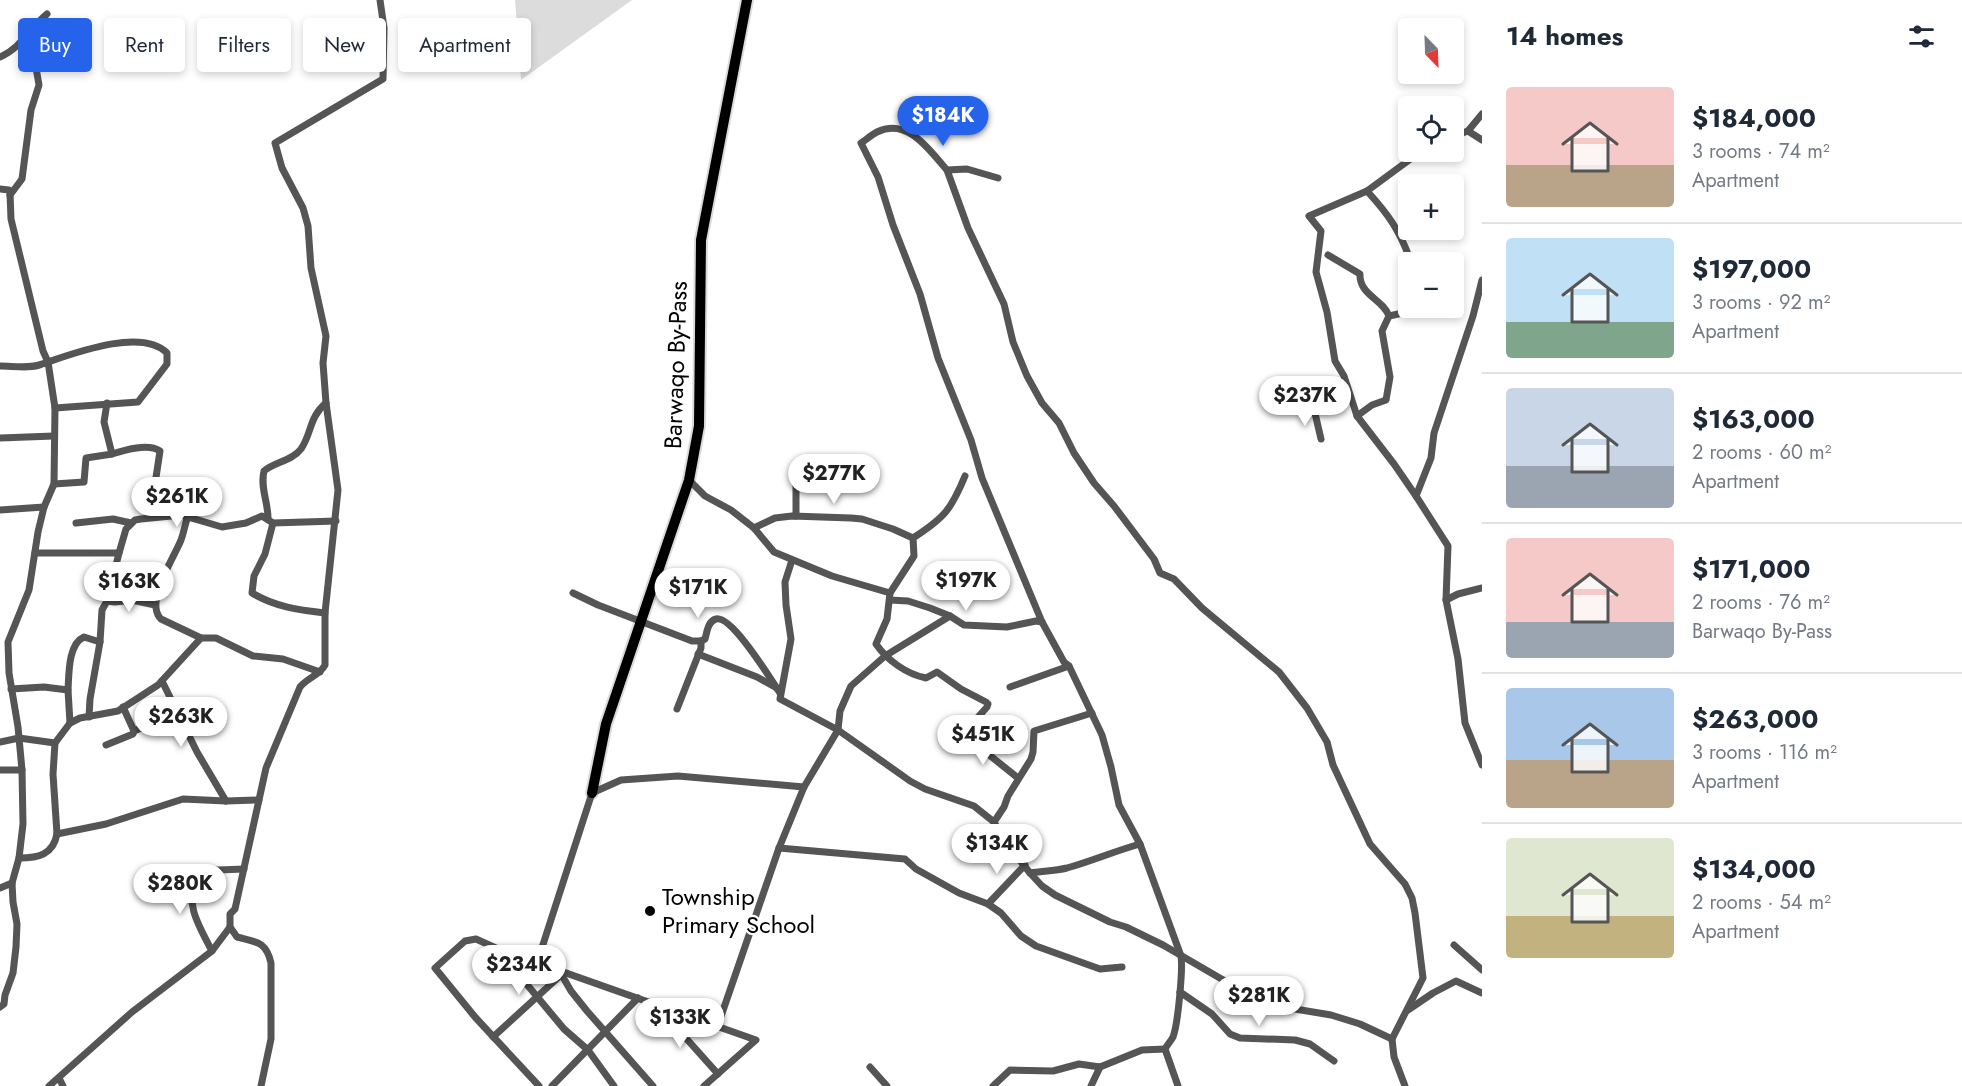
<!DOCTYPE html>
<html lang="en">
<head>
<meta charset="utf-8">
<style>
	body { margin:0; font-family:Jost,sans-serif; background:#f2f2f3; color:#1f2937; height:100vh; display:flex; flex-direction:column; font-size:22px; white-space:nowrap }
	* { box-sizing:border-box; margin:0 }
	p { font-size:20px; color:#747a83 }
	.icon { flex:none; width:33px; height:33px; fill:none; stroke:currentColor; stroke-width:2; stroke-linecap:round; stroke-linejoin:round }
	.map { position:relative; flex:1; overflow:hidden }
	.sheet { display:flex; flex-direction:column; background:#fff; width:480px }
	.sheet>* { flex:none }
	.guide { position:absolute; left:18px; top:18px; width:570px; height:54px; display:flex; gap:12px }
	.needle { width:39px; rotate:157deg }
	.controls { position:absolute; left:1398px; top:18px; display:grid; gap:12px }
	.controls a { display:grid; place-items:center; width:66px; height:66px; border-radius:6px; background:#fff; box-shadow:0 3px 9px #0003; font-size:30px }
	.price { position:absolute; translate:-50% -51px; padding:0 14px; border-radius:21px; background:#fff; color:#222; font-size:20px; line-height:39px; filter:drop-shadow(0 2px 3px #0008) }
	.price::after { content:''; position:absolute; left:50%; top:36px; width:18px; height:14px; margin-left:-9px; background:inherit; clip-path:polygon(0 0,100% 0,50% 100%) }
	.price.current { background:#2563eb; color:#fff }
	ul { padding:0; list-style:none }
	li { display:flex; align-items:center; gap:18px; height:150px; padding:0 24px }
	li+li { border-top:2px solid #e0e1e3 }
	li span { display:grid; place-items:center; flex:none; width:168px; height:120px; border-radius:6px; color:#555 }
	li>.icon { margin-inline-start:auto }
	span .icon { width:72px; height:72px; fill:#fffc; stroke-width:1 }
	li b { font-size:26px }
	h2 { display:flex; justify-content:space-between; align-items:center; height:72px; padding:0 24px; font-size:26px }
	.tag { padding:0 21px; border-radius:6px; background:#fff; box-shadow:0 3px 9px #0003; font-size:21px; line-height:54px }
	.tag.current { background:#2563eb; color:#fff }
	main { display:flex; flex:1; min-height:0 }
	.map>svg:first-child { display:block }
	.green { fill:#dcdcdc }
	.lines { fill:none; stroke-linecap:round; stroke-linejoin:round }
	.highway-casing { stroke:#dbdbdb; stroke-width:14 }
	.minor { stroke:#555; stroke-width:7 }
	.highway { stroke:#000; stroke-width:10 }
	.poi-dot { fill:#000; stroke:#fff; stroke-width:2 }
	.labels { text-anchor:middle; stroke-width:4.5; stroke-linejoin:round; paint-order:stroke }
	.street-label { font-size:24px; fill:#000; stroke:#fff }
	.poi-label { font-size:24px; fill:#000; stroke:#fff; text-anchor:start }
</style>
</head>
<body>
<main>
<div class="map">
<svg width="1482" height="1086" viewBox="0 0 1482 1086">
	<rect width="100%" height="100%" fill="#fff"/>
	<polygon class="green" points="515,0 632,0 521,80"/>
	<g class="lines">
		<defs>
			<polyline id="highway" points="592,793 606,724 689,480 699,426 701,240 747,0"/>
		</defs>
		<use href="#highway" class="highway-casing"/>
		<g class="minor">
			<path d="M 0,57 C 21,48 30,28 47,14"/>
			<polyline points="1468,131 1482,140"/>
			<polyline points="1454,136 1468,131 1482,114"/>
			<polyline points="947,170 968,228 1004,304 1013,342 1027,376 1042,403 1059,423 1074,453 1094,483 1114,506 1154,559 1160,573 1174,579 1202,608 1279,672 1307,708 1327,742 1333,765 1370,844 1405,884 1412,898 1415,913 1423,978 1392,1039 1394,1057 1405,1086"/>
			<path d="M 998,178 L 967,169 L 947,170 C 929,150 908,117 877,132 C 871,135 866,140 861,143 L 878,177 L 893,225 L 920,294 L 938,358 L 971,440 L 982,478 L 1042,622 L 1064,662 L 1069,666 L 1102,735 L 1111,767 L 1119,805 L 1140,844 L 1181,956 C 1183,969 1178,1024 1173,1037 C 1171,1041 1167,1045 1165,1049 L 1178,1086"/>
			<polyline points="0,189 9,190 10,193 11,219 43,351 48,362 55,408 54,484 44,507 38,532 29,590 8,642 9,673 18,727 22,770 23,824 19,858 12,883 13,902 17,924 16,947 13,973 5,995 4,1004 0,1007"/>
			<path d="M 1367,191 C 1389,215 1400,231 1411,262"/>
			<polyline points="10,195 22,179 31,110 39,85 35,62 36,23"/>
			<path d="M 1328,255 L 1360,274 C 1359,295 1383,299 1389,316 L 1382,331 L 1390,377 L 1386,400 L 1372,405 L 1357,416"/>
			<polyline points="1482,280 1473,316 1434,433 1431,458 1416,496 1448,546 1446,600 1458,659 1465,723 1482,765"/>
			<polyline points="1389,316 1412,311 1413,308"/>
			<path d="M 0,366 C 13,366 31,369 42,364 C 72,354 141,327 167,353 L 167,364 L 138,402 L 55,408"/>
			<polyline points="0,438 54,436"/>
			<polyline points="1321,439 1314,409 1348,392"/>
			<path d="M 112,454 C 125,450 148,443 160,451 L 150,517"/>
			<polyline points="796,469 796,516"/>
			<path d="M 965,476 C 951,510 944,518 913,538 L 914,556 L 890,593 L 887,619 L 876,644 C 887,660 906,674 926,678 L 937,672 L 961,689 L 986,702 L 988,704 L 987,707 L 963,734 L 1018,778"/>
			<polyline points="689,480 705,496 731,510 754,528 774,552 832,576 890,593"/>
			<polyline points="54,484 84,482 86,458 112,454 104,422 107,403"/>
			<polyline points="1416,496 1394,464 1357,416 1344,376 1335,361 1327,312 1316,272 1321,231 1309,216 1367,191 1420,152"/>
			<polyline points="0,510 44,507"/>
			<path d="M 188,516 C 185,524 184,532 181,540 C 174,558 144,602 161,619 L 201,638"/>
			<path d="M 268,518 C 268,502 260,487 264,471 C 274,462 292,461 301,449 C 312,433 309,417 326,403"/>
			<polyline points="76,523 113,519 131,523"/>
			<path d="M 273,523 L 265,554 L 254,576 L 252,593 C 275,607 299,610 325,613"/>
			<polyline points="754,528 775,518 792,516 851,518 862,519 893,529 913,538"/>
			<polyline points="35,553 119,553 126,529 135,520 141,519 181,515 222,527 246,523 262,516 273,523 336,521"/>
			<polyline points="792,560 785,582 786,605 791,639 780,699 838,730 910,781 925,789 974,806 994,822 1003,839 1030,873 1042,886 1055,895 1110,922 1126,927 1163,945 1237,988 1289,1008 1331,1015 1360,1024 1392,1039"/>
			<path d="M 573,593 L 598,605 L 692,641 L 701,641 L 705,639 C 707,632 708,621 716,619 C 732,615 771,680 780,693"/>
			<polyline points="890,600 908,601 930,608 950,616 964,625 1007,627 1036,621 1042,622"/>
			<polyline points="1446,600 1458,594 1482,588"/>
			<polyline points="107,601 115,602 132,600 155,605"/>
			<polyline points="698,654 757,677 775,687"/>
			<polyline points="162,681 197,752 226,801"/>
			<polyline points="1010,687 1069,666"/>
			<polyline points="11,689 44,687 68,690 70,723"/>
			<path d="M 68,690 C 69,674 68,644 84,637 L 100,642"/>
			<polyline points="677,709 701,648 701,641"/>
			<polyline points="89,717 90,699 100,642 102,610 107,601 119,553"/>
			<polyline points="182,720 201,712"/>
			<polyline points="134,731 179,712"/>
			<polyline points="0,742 19,738 55,743 70,723 80,718 118,711 158,685 201,638 216,638 253,656 283,659 320,672"/>
			<polyline points="106,745 133,734 134,731 123,707"/>
			<polyline points="0,770 22,770"/>
			<polyline points="994,822 1004,807 1008,796 1031,759 1033,752 1034,731 1092,713"/>
			<polyline points="57,834 106,824 183,799 226,801 259,800"/>
			<polyline points="779,848 905,859 916,869 959,893 988,904 1001,913 1021,936 1036,946 1100,969 1122,967"/>
			<path d="M 19,858 C 38,858 53,855 57,834 L 53,774 L 55,743"/>
			<path d="M 1030,873 C 1043,871 1055,871 1067,868 C 1092,861 1115,851 1140,844"/>
			<polyline points="0,888 12,883"/>
			<polyline points="988,904 1025,865"/>
			<path d="M 230,927 L 237,937 C 256,942 266,941 271,963 L 271,1039 L 261,1086"/>
			<polyline points="1454,945 1482,970"/>
			<path d="M 212,951 C 195,919 188,909 193,871 L 244,869"/>
			<polyline points="509,952 519,975 564,1029 588,1050 614,1086"/>
			<polyline points="537,963 592,793 621,780 678,776 804,787"/>
			<polyline points="560,972 571,991 587,1011 653,1086"/>
			<polyline points="1180,992 1212,1014 1230,1034 1240,1038 1295,1040 1310,1044 1334,1061"/>
			<polyline points="665,1009 676,1027 718,1074"/>
			<polyline points="1408,1010 1433,993 1456,981 1482,993"/>
			<polyline points="718,1025 779,848 804,787 838,730 840,711 851,686 885,656 950,616"/>
			<polyline points="493,1037 562,974"/>
			<polyline points="870,1067 887,1086"/>
			<polyline points="59,1078 63,1086"/>
			<path d="M 49,1086 L 132,1012 L 212,951 L 230,927 L 230,914 L 235,909 L 266,768 L 300,687 C 307,678 320,675 325,665 L 325,613 L 338,490 L 326,403 L 323,363 L 326,336 L 311,268 L 308,226 L 303,208 L 282,168 L 275,143 L 383,79 L 384,28 L 380,0"/>
			<polyline points="539,1086 475,1017 435,968 465,941 476,939 498,949 756,1040 704,1086"/>
			<polyline points="552,1086 638,998"/>
			<polyline points="993,1086 1010,1070 1053,1071 1079,1064 1100,1067 1142,1050 1165,1049"/>
			<polyline points="1091,1086 1100,1067"/>
		</g>
		<use href="#highway" class="highway"/>
	</g>
	<circle class="poi-dot" cx="650" cy="911" r="6"/>
	<g class="labels">
		<g class="street-label">
			<text transform="translate(676 365) rotate(-88)" y="8">Barwaqo By-Pass</text>
		</g>
		<g class="poi-label">
			<text x="662" y="905">Township<tspan x="662" dy="28">Primary School</tspan></text>
		</g>
	</g>
</svg>
<div class="controls">
<a><svg class="needle" viewBox="-14 -14 28 28"><path d="M0-13l5 13h-10z" fill="#e53935"/><path d="M0 13l5-13h-10z" fill="#747a83"/></svg></a>
<a><svg class="icon" aria-label="locate" viewBox="0 0 24 24"><circle cx="12" cy="12" r="6"/><path d="M12 2v4M12 18v4M2 12h4M18 12h4"/></svg></a>
<a>+</a>
<a>−</a>
</div>
<b class="price current" style="left:943px;top:147px">$184K</b>
<b class="price" style="left:1305px;top:427px">$237K</b>
<b class="price" style="left:834px;top:505px">$277K</b>
<b class="price" style="left:177px;top:528px">$261K</b>
<b class="price" style="left:966px;top:612px">$197K</b>
<b class="price" style="left:129px;top:613px">$163K</b>
<b class="price" style="left:698px;top:619px">$171K</b>
<b class="price" style="left:181px;top:748px">$263K</b>
<b class="price" style="left:983px;top:766px">$451K</b>
<b class="price" style="left:997px;top:875px">$134K</b>
<b class="price" style="left:180px;top:915px">$280K</b>
<b class="price" style="left:519px;top:996px">$234K</b>
<b class="price" style="left:1259px;top:1027px">$281K</b>
<b class="price" style="left:680px;top:1049px">$133K</b>
<div class="guide">
<a class="tag current">Buy</a>
<a class="tag">Rent</a>
<a class="tag">Filters</a>
<a class="tag">New</a>
<a class="tag">Apartment</a>
</div>
</div>
<section class="sheet">
<h2>14 homes<svg class="icon" aria-label="filters" viewBox="0 0 24 24"><path d="M4 7h16M4 17h16"/><circle cx="9" cy="7" r="2"/><circle cx="15" cy="17" r="2"/></svg></h2>
<ul>
<li><span style="background:linear-gradient(#f6c9c9 65%,#b9a48a 0)"><svg class="icon" aria-label="home" viewBox="0 0 24 24"><path d="M3 11l9-7 9 7M6 9v11h12V9"/></svg></span><div><b>$184,000</b><p>3 rooms · 74 m²</p><p>Apartment</p></div></li>
<li><span style="background:linear-gradient(#bfe0f5 70%,#7fa58c 0)"><svg class="icon" aria-label="home" viewBox="0 0 24 24"><path d="M3 11l9-7 9 7M6 9v11h12V9"/></svg></span><div><b>$197,000</b><p>3 rooms · 92 m²</p><p>Apartment</p></div></li>
<li><span style="background:linear-gradient(#c9d6e8 65%,#9aa5b1 0)"><svg class="icon" aria-label="home" viewBox="0 0 24 24"><path d="M3 11l9-7 9 7M6 9v11h12V9"/></svg></span><div><b>$163,000</b><p>2 rooms · 60 m²</p><p>Apartment</p></div></li>
<li><span style="background:linear-gradient(#f6c9c9 70%,#9aa5b1 0)"><svg class="icon" aria-label="home" viewBox="0 0 24 24"><path d="M3 11l9-7 9 7M6 9v11h12V9"/></svg></span><div><b>$171,000</b><p>2 rooms · 76 m²</p><p>Barwaqo By-Pass</p></div></li>
<li><span style="background:linear-gradient(#a9c7e8 60%,#b9a48a 0)"><svg class="icon" aria-label="home" viewBox="0 0 24 24"><path d="M3 11l9-7 9 7M6 9v11h12V9"/></svg></span><div><b>$263,000</b><p>3 rooms · 116 m²</p><p>Apartment</p></div></li>
<li><span style="background:linear-gradient(#dfe7d0 65%,#c2b280 0)"><svg class="icon" aria-label="home" viewBox="0 0 24 24"><path d="M3 11l9-7 9 7M6 9v11h12V9"/></svg></span><div><b>$134,000</b><p>2 rooms · 54 m²</p><p>Apartment</p></div></li>
</ul>
</section>
</main>
</body>
</html>
